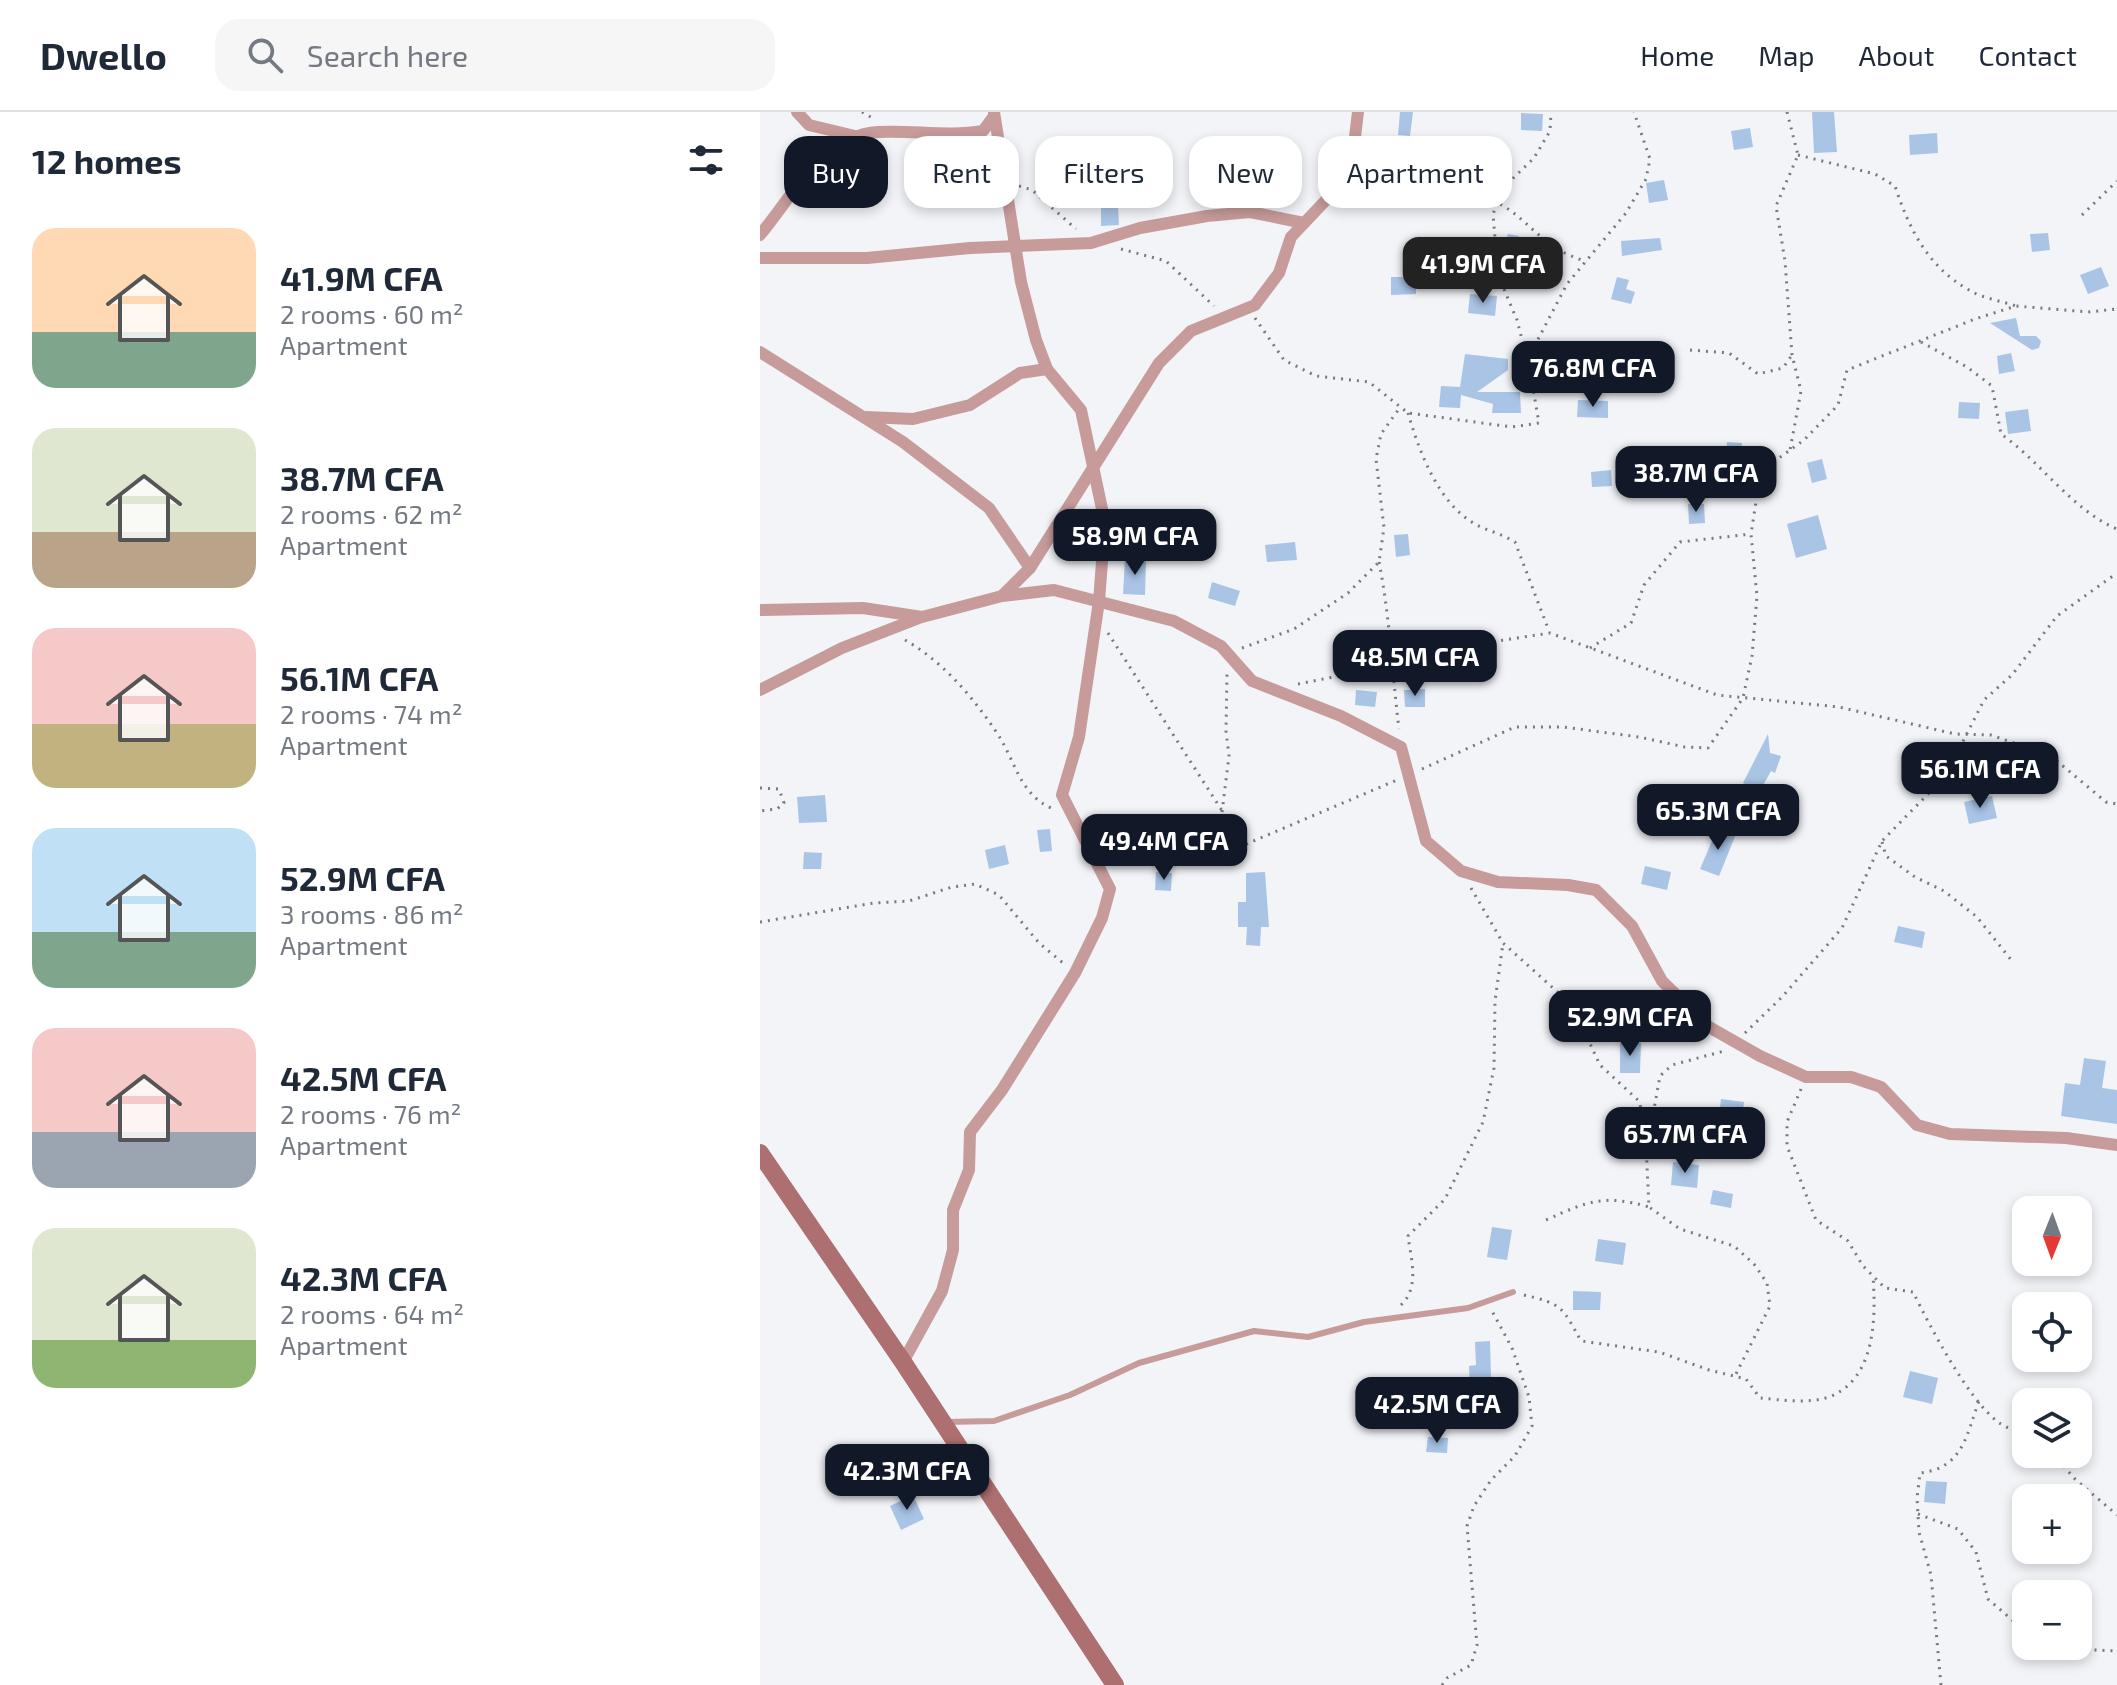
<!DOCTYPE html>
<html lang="en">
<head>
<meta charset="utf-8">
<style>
	body { margin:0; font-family:"Exo 2",sans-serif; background:#f6f6f7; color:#1f2937; height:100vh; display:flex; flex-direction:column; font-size:30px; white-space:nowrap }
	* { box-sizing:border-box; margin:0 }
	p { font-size:26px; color:#747a83 }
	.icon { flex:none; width:44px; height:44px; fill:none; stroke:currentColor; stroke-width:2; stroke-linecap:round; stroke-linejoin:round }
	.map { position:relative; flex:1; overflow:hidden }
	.side { display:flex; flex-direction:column; background:#fff; width:760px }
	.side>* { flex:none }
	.guide { position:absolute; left:24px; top:24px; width:760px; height:72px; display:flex; gap:16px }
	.needle { width:52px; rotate:181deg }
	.buttons { position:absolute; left:1252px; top:1084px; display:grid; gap:16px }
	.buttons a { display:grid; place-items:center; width:80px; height:80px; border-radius:16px; background:#fff; box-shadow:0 4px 12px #0003; font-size:40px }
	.price { position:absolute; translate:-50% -68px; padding:0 18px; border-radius:16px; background:#111827; color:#fff; font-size:26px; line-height:52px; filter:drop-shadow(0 2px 4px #0008) }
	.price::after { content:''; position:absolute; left:50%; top:48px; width:24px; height:18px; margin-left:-12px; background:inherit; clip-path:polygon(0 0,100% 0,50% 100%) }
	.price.on { background:#222; color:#fff }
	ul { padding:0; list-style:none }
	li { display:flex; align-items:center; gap:24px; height:200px; padding:0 32px }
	li span { display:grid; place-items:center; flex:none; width:224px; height:160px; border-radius:24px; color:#555 }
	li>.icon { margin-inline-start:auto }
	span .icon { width:96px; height:96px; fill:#fffc; stroke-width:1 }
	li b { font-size:34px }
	h2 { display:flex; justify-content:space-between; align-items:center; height:96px; padding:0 32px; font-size:34px }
	.tag { padding:0 28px; border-radius:24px; background:#fff; box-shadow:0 4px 12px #0003; font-size:28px; line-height:72px }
	.tag.on { background:#111827; color:#fff }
	header { display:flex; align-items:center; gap:48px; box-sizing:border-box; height:112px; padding:0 40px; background:#fff; border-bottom:2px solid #e0e1e3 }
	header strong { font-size:38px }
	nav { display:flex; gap:44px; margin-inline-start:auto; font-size:28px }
	.search { width:560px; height:72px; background:#f6f6f7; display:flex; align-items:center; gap:20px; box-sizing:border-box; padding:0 28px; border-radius:24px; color:#747a83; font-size:30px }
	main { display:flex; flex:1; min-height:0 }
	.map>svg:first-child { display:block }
	.building { fill:#a9c4e5 }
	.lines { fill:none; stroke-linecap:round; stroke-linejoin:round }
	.path { stroke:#78797c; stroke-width:3; stroke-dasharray:2 6; stroke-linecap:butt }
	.service { stroke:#c69b9a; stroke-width:6 }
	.minor { stroke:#c69b9a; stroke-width:12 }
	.secondary { stroke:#ad6f6f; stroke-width:18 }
</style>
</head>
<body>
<header>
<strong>Dwello</strong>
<div class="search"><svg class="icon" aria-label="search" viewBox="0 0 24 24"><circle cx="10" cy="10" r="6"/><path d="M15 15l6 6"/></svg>Search here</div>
<nav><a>Home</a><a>Map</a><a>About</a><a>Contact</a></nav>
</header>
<main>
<section class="side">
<h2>12 homes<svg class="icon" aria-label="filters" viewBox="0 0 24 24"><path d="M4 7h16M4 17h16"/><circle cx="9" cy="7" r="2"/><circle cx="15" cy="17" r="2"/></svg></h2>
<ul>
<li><span style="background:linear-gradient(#ffd9b3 65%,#7fa58c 0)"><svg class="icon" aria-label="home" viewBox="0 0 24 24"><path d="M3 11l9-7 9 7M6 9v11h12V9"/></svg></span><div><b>41.9M CFA</b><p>2 rooms · 60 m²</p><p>Apartment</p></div></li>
<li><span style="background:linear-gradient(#dfe7d0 65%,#b9a48a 0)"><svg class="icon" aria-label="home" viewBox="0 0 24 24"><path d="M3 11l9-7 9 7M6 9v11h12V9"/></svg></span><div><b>38.7M CFA</b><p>2 rooms · 62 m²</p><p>Apartment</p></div></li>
<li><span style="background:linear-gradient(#f6c9c9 60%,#c2b280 0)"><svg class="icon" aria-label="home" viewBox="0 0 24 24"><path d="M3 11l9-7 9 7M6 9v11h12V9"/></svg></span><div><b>56.1M CFA</b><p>2 rooms · 74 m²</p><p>Apartment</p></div></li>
<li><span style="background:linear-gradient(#bfe0f5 65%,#7fa58c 0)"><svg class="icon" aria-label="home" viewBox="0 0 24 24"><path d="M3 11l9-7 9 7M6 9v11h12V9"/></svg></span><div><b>52.9M CFA</b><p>3 rooms · 86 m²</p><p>Apartment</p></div></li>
<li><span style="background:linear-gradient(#f6c9c9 65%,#9aa5b1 0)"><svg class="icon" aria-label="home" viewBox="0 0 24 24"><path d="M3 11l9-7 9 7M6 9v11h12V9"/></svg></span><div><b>42.5M CFA</b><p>2 rooms · 76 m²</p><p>Apartment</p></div></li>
<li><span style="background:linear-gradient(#dfe7d0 70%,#8fb573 0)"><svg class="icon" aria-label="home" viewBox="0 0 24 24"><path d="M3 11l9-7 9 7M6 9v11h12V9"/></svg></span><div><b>42.3M CFA</b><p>2 rooms · 64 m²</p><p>Apartment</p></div></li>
</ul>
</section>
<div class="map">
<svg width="1357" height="1573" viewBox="0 0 1357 1573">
	<rect width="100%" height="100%" fill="#f2f4f8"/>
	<g class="building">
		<polygon points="640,0 653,0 650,24 638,23"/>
		<polygon points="1052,0 1074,0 1077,40 1054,41"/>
		<polygon points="761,1 783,2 782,19 761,18"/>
		<polygon points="990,16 993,35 974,38 971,19"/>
		<polygon points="1177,21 1178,41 1150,43 1149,23"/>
		<polygon points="904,68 908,88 889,91 886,71"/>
		<polygon points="341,93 358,93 359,113 341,114"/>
		<polygon points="1288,121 1290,138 1272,140 1270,122"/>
		<polygon points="748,122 759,124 755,167 742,147"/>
		<polygon points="900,126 902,138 862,144 861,129"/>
		<polygon points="1341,155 1349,174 1328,182 1320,163"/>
		<polygon points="631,165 656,165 656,182 631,183"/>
		<polygon points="857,165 869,168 866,177 875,180 871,192 851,187"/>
		<polygon points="710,182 737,184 735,204 708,201"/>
		<polygon points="1256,206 1260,224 1276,224 1281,229 1279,236 1272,238 1230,211"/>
		<polygon points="872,236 894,240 891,263 868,259"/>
		<polygon points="1251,241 1255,259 1239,262 1237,244"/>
		<polygon points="705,242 748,247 748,258 717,280 760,280 761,301 732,301 733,292 701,283 700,296 679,295 681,274 700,275"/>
		<polygon points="818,288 848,289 848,306 817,305"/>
		<polygon points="1199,290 1220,291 1219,307 1198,306"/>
		<polygon points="1268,297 1271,319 1248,322 1245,300"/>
		<polygon points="967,330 982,331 981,351 966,351"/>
		<polygon points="1062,347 1067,367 1052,371 1047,351"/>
		<polygon points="851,358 852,374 832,375 831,360"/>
		<polygon points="928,392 944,392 945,411 929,412"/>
		<polygon points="1058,403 1067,437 1036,446 1027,412"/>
		<polygon points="648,422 650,443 636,445 634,423"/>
		<polygon points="535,430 537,448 507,450 505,433"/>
		<polygon points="365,447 386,448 385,483 363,482"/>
		<polygon points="452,470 480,479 475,494 448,486"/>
		<polygon points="665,577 665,595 645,595 644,578"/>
		<polygon points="596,578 617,580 615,595 595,593"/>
		<polygon points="1008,622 1010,641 1021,644 1015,661 1011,659 1000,679 983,671"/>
		<polygon points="65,683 67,710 39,711 37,685"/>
		<polygon points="1232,684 1237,706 1209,712 1204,690"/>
		<polygon points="958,715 976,722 959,764 940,757"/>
		<polygon points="290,717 292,739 280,740 277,718"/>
		<polygon points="245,733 249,752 229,757 225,738"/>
		<polygon points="44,740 62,741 61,757 43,757"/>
		<polygon points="885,754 911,760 907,778 881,772"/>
		<polygon points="396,760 412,761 411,779 395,778"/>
		<polygon points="505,760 509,815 501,815 500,834 486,833 487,815 478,815 478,790 486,790 486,761"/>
		<polygon points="1138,814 1165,820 1162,836 1134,830"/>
		<polygon points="860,931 881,931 880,961 860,961"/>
		<polygon points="1324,946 1346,949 1342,976 1357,978 1357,1012 1301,1004 1305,971 1320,973"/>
		<polygon points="961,987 984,990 982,1008 959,1005"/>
		<polygon points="913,1050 939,1053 937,1076 911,1073"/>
		<polygon points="953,1078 973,1082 971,1096 950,1092"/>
		<polygon points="732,1115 752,1118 747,1148 727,1145"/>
		<polygon points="838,1127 866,1131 863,1153 835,1149"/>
		<polygon points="813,1179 841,1180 840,1198 813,1198"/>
		<polygon points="730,1229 731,1265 724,1265 725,1307 696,1307 695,1280 710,1279 709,1254 716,1253 715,1230"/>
		<polygon points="1150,1259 1178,1266 1172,1292 1143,1285"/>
		<polygon points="668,1325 688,1326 687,1341 666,1340"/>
		<polygon points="1166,1369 1187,1370 1185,1392 1164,1390"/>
		<polygon points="153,1383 164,1407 141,1418 130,1394"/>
	</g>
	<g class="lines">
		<g class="path">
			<polyline points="102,0 114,7"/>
			<polyline points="1027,0 1038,43 1016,94 1025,149 1032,243 1041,279 1030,338"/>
			<polyline points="175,36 229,63"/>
			<path d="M 1038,43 L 1115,62 L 1135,74 C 1149,117 1168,155 1209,178 C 1222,186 1241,189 1256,194"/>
			<polyline points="259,74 272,78 316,117"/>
			<path d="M 584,85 C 637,76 690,64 740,92 C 760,103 774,121 793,134 C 802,141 815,145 826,150"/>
			<polyline points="1322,103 1357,69"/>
			<polyline points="361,137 406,149 454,194"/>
			<polyline points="495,206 524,248 556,264 609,270 648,301 752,315 779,311 770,259 774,235 807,172 866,101 886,67 890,47 874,0"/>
			<path d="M 1161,230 L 1207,255 L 1232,274 L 1241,322 C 1281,350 1312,398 1357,417"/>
			<polyline points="930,238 969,241 998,262 1023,256 1032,243"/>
			<polyline points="769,255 757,208 738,163 733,102 744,75 774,46 790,19 791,0"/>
			<path d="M 648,301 C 659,339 678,391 715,412 C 728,419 742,422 755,430 L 789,519"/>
			<path d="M 619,450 C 630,505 632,561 639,617"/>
			<polyline points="348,521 484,733"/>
			<path d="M 145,528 C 182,549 211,583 235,618 C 255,646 258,681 291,696"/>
			<polyline points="482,536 534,517 588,481 619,450 624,416 616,347 621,322 641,294"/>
			<polyline points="830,536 871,511 884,473 920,430 991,422"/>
			<polyline points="538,572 670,546 711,533 790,521 957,583 1079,595 1195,622 1231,623 1291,644 1346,690 1357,692"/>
			<polyline points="662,657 755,615 803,615 879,625 925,635 948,636 983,586 992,544 997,484 991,422 998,377 1012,351 1044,328 1078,293 1087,258 1215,207 1256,194 1328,200 1357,197"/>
			<polyline points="0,676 19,677 24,691 17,697 0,699"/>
			<polyline points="462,700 469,644 466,619 467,562"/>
			<polyline points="1122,730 1126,744 1155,765 1184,779 1217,805 1252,849"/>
			<polyline points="347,743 369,730 446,740 484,733 637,668"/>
			<polyline points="711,776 743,831 812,893 840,953 879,989 885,1013 889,1095 920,1117 974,1134 994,1152 1007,1171 1010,1194 975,1264"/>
			<polyline points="0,810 114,791 149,789 192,775 215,772 239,783 279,831 303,851"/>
			<polyline points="985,921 1022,885 1082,816 1122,729 1168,682 1192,651 1224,588 1252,563 1297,504 1357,461"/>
			<path d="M 1041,977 L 1027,1010 L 1027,1034 L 1056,1108 L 1088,1129 L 1103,1154 L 1125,1176 L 1153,1180 C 1171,1216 1207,1286 1238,1310 C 1246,1316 1257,1319 1266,1323"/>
			<polyline points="886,1041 900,964 912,953 964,939"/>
			<path d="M 786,1108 C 828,1089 844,1082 889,1095"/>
			<path d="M 764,1183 C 803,1192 802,1195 821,1229 L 899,1240 L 949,1258 L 986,1267 L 1000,1286 C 1021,1288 1049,1292 1069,1285 C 1116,1267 1116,1205 1113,1164"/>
			<path d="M 641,1193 C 660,1175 651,1147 648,1124 L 685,1087 L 723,1010 L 734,956 L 735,889 L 743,831"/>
			<polyline points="1293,1342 1315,1367 1357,1403"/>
			<polyline points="1158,1402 1198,1417 1216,1440 1228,1487 1266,1520"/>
			<polyline points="1303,1534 1312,1537 1357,1539"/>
			<polyline points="682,1573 687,1566 711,1553 717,1533 707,1414 714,1394 731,1368 755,1344 772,1314 769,1285 752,1236 732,1199"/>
			<path d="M 1181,1573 L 1171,1463 L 1159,1420 L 1157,1386 L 1160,1361 C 1203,1356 1206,1324 1219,1289"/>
		</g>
		<polyline class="service" points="186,1310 234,1309 310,1283 379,1251 494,1219 548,1225 604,1210 708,1196 753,1180"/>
		<g class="minor">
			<polyline points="37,0 49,13 99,25"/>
			<path d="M 0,123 C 32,85 63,23 118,20 C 153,18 188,25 223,19 L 234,4"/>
			<polyline points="0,146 107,146 210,136 331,131 380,116 447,104 490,100 544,111"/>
			<polyline points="0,240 143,330 229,396 270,456"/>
			<polyline points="106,305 153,307 210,293 260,261 287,257"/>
			<polyline points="242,484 270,456 399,251 431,219 495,193 519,161 531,125 566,88 592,50 598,0"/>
			<polyline points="0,498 103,496 162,505 242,484 294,478 414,509 461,534 492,569 581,604 641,635 666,729 701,759 738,770 808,773 836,778 872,814 902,869 949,915 1000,944 1046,965 1091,965 1121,975 1157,1013 1190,1022 1306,1026 1357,1033"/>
			<polyline points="0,578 82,536 159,506"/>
			<polyline points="143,1250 182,1179 193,1138 193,1098 209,1058 210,1020 242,978 315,861 342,806 350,777 302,683 319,625 339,489 345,411 321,298 287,257 276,228 261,170 234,0"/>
		</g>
		<polyline class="secondary" points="0,1041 143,1250 355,1573"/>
	</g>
</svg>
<div class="buttons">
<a><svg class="needle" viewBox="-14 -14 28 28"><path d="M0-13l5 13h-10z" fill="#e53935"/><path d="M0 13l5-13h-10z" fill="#747a83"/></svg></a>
<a><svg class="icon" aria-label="locate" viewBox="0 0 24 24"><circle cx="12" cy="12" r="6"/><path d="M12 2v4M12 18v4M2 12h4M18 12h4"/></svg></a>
<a><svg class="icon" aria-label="layers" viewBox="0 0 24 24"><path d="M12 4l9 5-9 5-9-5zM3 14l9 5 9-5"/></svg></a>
<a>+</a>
<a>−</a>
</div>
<b class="price on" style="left:723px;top:193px">41.9M CFA</b>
<b class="price" style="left:833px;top:297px">76.8M CFA</b>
<b class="price" style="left:936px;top:402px">38.7M CFA</b>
<b class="price" style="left:375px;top:465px">58.9M CFA</b>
<b class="price" style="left:655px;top:586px">48.5M CFA</b>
<b class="price" style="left:1220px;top:698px">56.1M CFA</b>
<b class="price" style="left:958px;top:740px">65.3M CFA</b>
<b class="price" style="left:404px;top:770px">49.4M CFA</b>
<b class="price" style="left:870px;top:946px">52.9M CFA</b>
<b class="price" style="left:925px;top:1063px">65.7M CFA</b>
<b class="price" style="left:677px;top:1333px">42.5M CFA</b>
<b class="price" style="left:147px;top:1400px">42.3M CFA</b>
<div class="guide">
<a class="tag on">Buy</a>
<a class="tag">Rent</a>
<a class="tag">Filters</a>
<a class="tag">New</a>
<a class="tag">Apartment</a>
</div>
</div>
</main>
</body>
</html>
